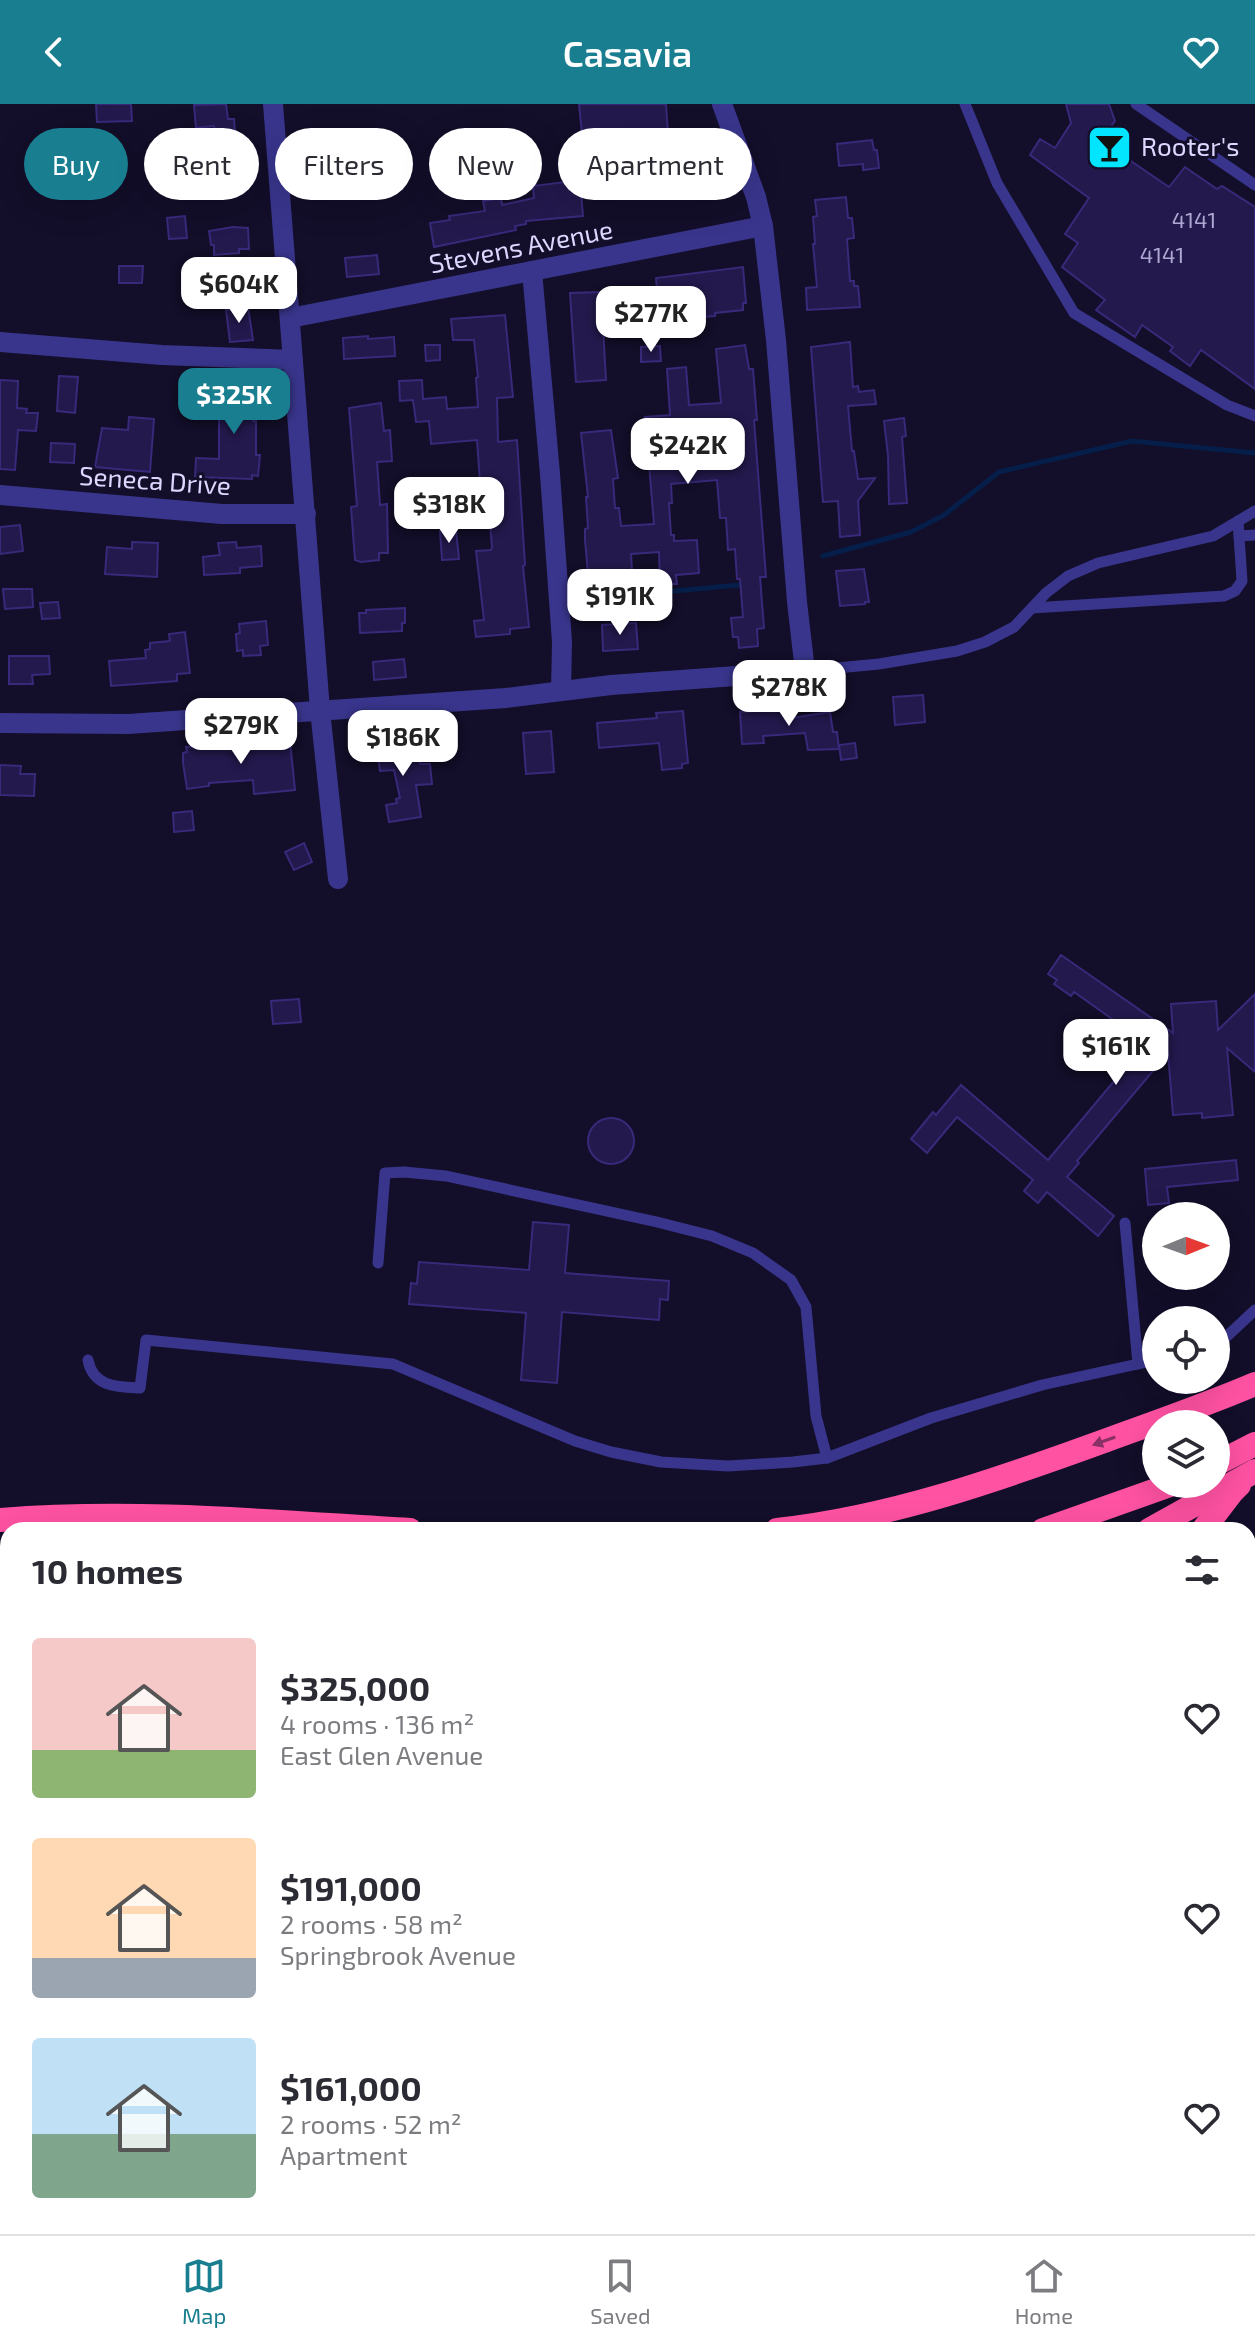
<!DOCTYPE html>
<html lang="en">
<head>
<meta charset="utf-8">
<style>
	body { margin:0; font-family:"Exo 2",sans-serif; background:#f2f2f3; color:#2b2b33; height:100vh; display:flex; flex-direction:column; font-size:30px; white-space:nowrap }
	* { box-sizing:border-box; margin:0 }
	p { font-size:26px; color:#7c7c81 }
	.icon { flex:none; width:44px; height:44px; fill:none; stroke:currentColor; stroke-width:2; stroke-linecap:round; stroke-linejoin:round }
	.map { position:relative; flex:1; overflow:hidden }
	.details { position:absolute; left:0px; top:1418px; width:1256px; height:712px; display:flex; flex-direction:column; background:#fff; border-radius:24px 24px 0 0; box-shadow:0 8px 32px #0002 }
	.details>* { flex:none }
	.hud { position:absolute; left:24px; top:24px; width:800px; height:72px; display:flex; gap:16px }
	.needle { width:52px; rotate:89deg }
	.controls { position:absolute; left:1142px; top:1098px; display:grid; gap:16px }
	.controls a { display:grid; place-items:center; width:88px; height:88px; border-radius:50%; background:#fff; box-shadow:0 8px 32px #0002; font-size:40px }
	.price { position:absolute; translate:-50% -68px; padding:0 18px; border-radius:16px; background:#fff; color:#222; font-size:26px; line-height:52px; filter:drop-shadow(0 2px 4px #0008) }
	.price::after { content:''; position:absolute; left:50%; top:48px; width:24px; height:18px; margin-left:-12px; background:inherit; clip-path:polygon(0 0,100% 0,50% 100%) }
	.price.active { background:#197e8f; color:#fff }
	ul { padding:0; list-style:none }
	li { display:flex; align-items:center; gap:24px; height:200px; padding:0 32px }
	li span { display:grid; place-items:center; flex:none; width:224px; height:160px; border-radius:8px; color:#555 }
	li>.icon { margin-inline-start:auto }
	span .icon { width:96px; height:96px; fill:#fffc; stroke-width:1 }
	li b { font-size:34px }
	h2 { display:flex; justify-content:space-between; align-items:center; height:96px; padding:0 32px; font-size:34px }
	.chip { padding:0 28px; border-radius:36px; background:#fff; box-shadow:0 8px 32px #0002; font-size:28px; line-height:72px }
	.chip.active { background:#197e8f; color:#fff }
	header { display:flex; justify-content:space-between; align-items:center; height:104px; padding:0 32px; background:#197e8f; color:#fff; font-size:36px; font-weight:600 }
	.menu { display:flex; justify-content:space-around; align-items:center; height:112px; border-top:2px solid #e1e1e2; background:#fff; font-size:22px; color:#7c7c81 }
	.menu a { display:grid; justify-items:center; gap:4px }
	.menu .active { color:#197e8f }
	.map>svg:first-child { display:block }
	.green { fill:#113433 }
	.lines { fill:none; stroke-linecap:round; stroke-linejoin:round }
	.stream { stroke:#061e4a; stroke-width:5 }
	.building { fill:#23194c; stroke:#39297a; stroke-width:2 }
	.service { stroke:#39358c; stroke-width:11 }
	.minor { stroke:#39358c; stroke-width:20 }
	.primary { stroke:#c45eff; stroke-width:20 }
	.motorway { stroke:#ff52a3; stroke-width:24 }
	.oneway { fill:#893066 }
	.labels { text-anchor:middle; stroke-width:6; stroke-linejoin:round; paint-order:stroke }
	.number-label { font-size:22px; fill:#ada8d2 }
	.poi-label { font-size:26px; fill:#dbd7ff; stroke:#130e29; text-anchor:start }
	.street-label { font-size:26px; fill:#dbd7ff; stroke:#130e29 }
</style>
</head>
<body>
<header><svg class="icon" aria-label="back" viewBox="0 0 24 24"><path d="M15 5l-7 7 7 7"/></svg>Casavia<svg class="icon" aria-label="heart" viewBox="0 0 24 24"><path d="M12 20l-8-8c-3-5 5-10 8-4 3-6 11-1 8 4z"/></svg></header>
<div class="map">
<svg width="1255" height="2130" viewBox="0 0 1255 2130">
	<rect width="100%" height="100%" fill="#130e29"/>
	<g class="green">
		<polygon points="0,1861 8,1862 8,2122 21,2122 20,2130 0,2130"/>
		<polygon points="334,2122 441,2122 430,2130 347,2130"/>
	</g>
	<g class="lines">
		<g class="stream">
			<polyline points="823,452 911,428 944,411 999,368 1132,337 1255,349"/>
			<polyline points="584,503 610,493 739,481"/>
		</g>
	</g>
	<g class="building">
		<polygon points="96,0 131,0 132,17 97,18"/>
		<polygon points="226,0 228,15 234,15 239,85 194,92 192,73 203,72 202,64 219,63 217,35 215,35 214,22 196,24 194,1"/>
		<polygon points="579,0 666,0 670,60 682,59 684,85 650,87 643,85 630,86 629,70 642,69 639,41 604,44 607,77 587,79"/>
		<polygon points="1066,0 1109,0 1115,17 1100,36 1169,83 1185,63 1217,85 1222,82 1255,103 1255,285 1201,246 1190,262 1170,247 1173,243 1142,221 1135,233 1096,206 1105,196 1062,163 1078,139 1065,130 1089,94 1030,51 1040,35 1055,44 1071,19"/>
		<polygon points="872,36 874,46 877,46 879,64 863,66 863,60 839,62 837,40"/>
		<polygon points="358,57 360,72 349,73 350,82 327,84 326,77 321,78 320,60"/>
		<polygon points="580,76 583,112 526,117 526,120 515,122 516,126 434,143 430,119 450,116 449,112 485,107 483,97 501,94 502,101 534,94 533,82"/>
		<polygon points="846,93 848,114 852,114 854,134 847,135 850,177 854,177 854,182 858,182 860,203 807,206 806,184 817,183 813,140 815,140 813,113 817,112 815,96"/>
		<polygon points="185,112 187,134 169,135 167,114"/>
		<polygon points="233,123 248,124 249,145 239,145 239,149 214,151 214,141 211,141 209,127"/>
		<polygon points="377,151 379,170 347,173 345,154"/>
		<polygon points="119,162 143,162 142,179 119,179"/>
		<polygon points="743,163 746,199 743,199 743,206 715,209 715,212 664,216 664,210 659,210 656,174"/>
		<polygon points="602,188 603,198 607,198 609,222 603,222 606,276 576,278 570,189"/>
		<polygon points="248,203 253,236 230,238 226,206"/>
		<polygon points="505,211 513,293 497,294 498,338 517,336 525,461 523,462 529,523 510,525 510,530 476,533 474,517 484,516 476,447 491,446 492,443 488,396 472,397 471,379 480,378 477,336 431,340 429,317 416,318 413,296 400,297 399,277 422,276 423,295 446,293 447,305 478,303 476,274 478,273 474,236 453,236 451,215"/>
		<polygon points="368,232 368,235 394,233 395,252 344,255 343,234"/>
		<polygon points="850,238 853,283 858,282 859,288 874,286 876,300 848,302 852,347 854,347 858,375 875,374 858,397 860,431 840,433 838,397 823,398 811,243"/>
		<polygon points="425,241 440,241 440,256 426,257"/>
		<polygon points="745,241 749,265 753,265 757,316 754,316 766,473 760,473 764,524 757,525 758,542 739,544 738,533 733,533 731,514 743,513 740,475 737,475 735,445 728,446 726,414 720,414 717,376 671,380 672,399 669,399 671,431 674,431 674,437 697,436 699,469 676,471 677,480 660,480 659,448 631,450 632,467 588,470 585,436 585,425 588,424 586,393 588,393 581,329 611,326 618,374 613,375 615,404 619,404 621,422 654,420 645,313 670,311 667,265 686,263 689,301 721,299 716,245"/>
		<polygon points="660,242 661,257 641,258 641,243"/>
		<polygon points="59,272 78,273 75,309 57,307"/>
		<polygon points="0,276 18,277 17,304 27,305 26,309 38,309 36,327 18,326 15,366 0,365"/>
		<polygon points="215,280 254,282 253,317 256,317 256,351 260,351 258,372 252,371 252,375 195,373 196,354 219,355 219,299 215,299"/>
		<polygon points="381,299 384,327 390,326 392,357 377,358 380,401 387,400 388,449 379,449 379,456 361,458 355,456 351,403 357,402 349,304"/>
		<polygon points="129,313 154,315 150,368 95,363 102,324 128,326"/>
		<polygon points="904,314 906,332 902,333 907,399 889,400 888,352 884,317"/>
		<polygon points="51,339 75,340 74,359 50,358"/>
		<polygon points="20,421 23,447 0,450 0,423"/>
		<polygon points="456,426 459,455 442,456 440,427"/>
		<polygon points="132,438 158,439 157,473 105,470 107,443 132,445"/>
		<polygon points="236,438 237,444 261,442 262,462 240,464 240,469 204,471 203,453 220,451 218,439"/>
		<polygon points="864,465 869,498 865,498 865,500 840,502 836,467"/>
		<polygon points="3,485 32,485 33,503 5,505"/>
		<polygon points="58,498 60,514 42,515 40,499"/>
		<polygon points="405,504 405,519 402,519 402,527 360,529 359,509 366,509 366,506"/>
		<polygon points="266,517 268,541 260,542 261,551 243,552 243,546 237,547 236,530 240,529 239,520"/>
		<polygon points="636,519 638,545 603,547 602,521"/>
		<polygon points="185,528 190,569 177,570 177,577 111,582 109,557 146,554 145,546 150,545 150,539 170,537 169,530"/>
		<polygon points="9,552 49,552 50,570 32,571 33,580 9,580"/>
		<polygon points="404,555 406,573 374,576 373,558"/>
		<polygon points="923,591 925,618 895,621 893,593"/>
		<polygon points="785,605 785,615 830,608 833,628 837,628 839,645 808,646 805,629 763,632 764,639 742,640 740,608"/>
		<polygon points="683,607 688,659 682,660 682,664 662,666 659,639 599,644 597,619 657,614 656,609"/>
		<polygon points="551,627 554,668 526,670 523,629"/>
		<polygon points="398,632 400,652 419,650 420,660 430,660 432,680 416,681 421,713 389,718 386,701 397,699 396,695 400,694 394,666 380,667 377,641 379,641 379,634"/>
		<polygon points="290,637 295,686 254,690 253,676 209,679 209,682 187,685 183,659 183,649 187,648 186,643"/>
		<polygon points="855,639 857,654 841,656 839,641"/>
		<polygon points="0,661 21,662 20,670 35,670 34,692 0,691"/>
		<polygon points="192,707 194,726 174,728 173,709"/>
		<polygon points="304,739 312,758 294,766 285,748"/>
		<polygon points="1061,851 1173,929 1171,900 1216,897 1218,926 1255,890 1255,968 1227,944 1233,1011 1202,1014 1202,1009 1173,1011 1168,949 1077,1057 1079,1059 1067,1073 1114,1112 1098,1132 1047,1088 1038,1099 1024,1087 1033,1076 957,1013 927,1049 911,1035 933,1008 936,1011 961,981 1048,1056 1146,939 1074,888 1071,892 1054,880 1057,876 1048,870"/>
		<polygon points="299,895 301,918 273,920 271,897"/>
		<circle cx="611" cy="1037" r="23"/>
		<polygon points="1236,1056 1238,1076 1167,1083 1169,1099 1148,1101 1145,1065"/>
		<polygon points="533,1118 569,1121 565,1169 669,1177 668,1196 660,1195 659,1216 562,1208 557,1279 521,1276 526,1209 409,1200 411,1179 417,1180 419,1158 529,1166"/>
	</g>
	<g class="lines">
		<g class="service">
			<polyline points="965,0 997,79 1074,209 1227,301 1255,312"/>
			<polyline points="1136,0 1255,81"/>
			<polyline points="1239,432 1255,431"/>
			<polyline points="1032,504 1224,492 1235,487 1242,477 1238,417"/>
			<polyline points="805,567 879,560 957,547 985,538 1014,523 1046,489 1068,472 1098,459 1213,432 1255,407"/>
			<polyline points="1125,1119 1138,1260"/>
			<polyline points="378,1159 385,1069 404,1068 446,1072 657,1118 712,1132 753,1149 791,1176 806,1203 816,1312 827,1354"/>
			<polyline points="1216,1238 1224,1235 1255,1206"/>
			<path d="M 88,1256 C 93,1283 117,1283 140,1284 L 146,1236 L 393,1260 L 575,1337 L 611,1348 L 661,1358 L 728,1362 L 793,1358 L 827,1354 L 931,1314 L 1042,1281 L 1156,1256"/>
		</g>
		<g class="minor">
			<polyline points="273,0 320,606 338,775"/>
			<polyline points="532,167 550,370 562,538 561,587"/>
			<polyline points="290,214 763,122"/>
			<polyline points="0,238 162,251 293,256"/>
			<polyline points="0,391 222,410 306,410"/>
			<polyline points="0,619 128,620 506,594 611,581 805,567 797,498 776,236 763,122 756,93 722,0"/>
		</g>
		<g class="primary">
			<polyline points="1248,2030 1255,2022"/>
			<polyline points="1248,2074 1255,2066"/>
			<polyline points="1133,2130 1141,2122"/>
			<polyline points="1181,2130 1196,2122"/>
		</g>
		<g class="motorway">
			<polyline points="1216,1360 1255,1340"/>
			<path d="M 0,1416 C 137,1405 273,1418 410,1426"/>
			<path d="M 777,1426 C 890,1414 1000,1375 1107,1336 C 1156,1318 1206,1301 1255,1280"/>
			<polyline points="1043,1426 1173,1380"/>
			<polyline points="1149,1426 1255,1367"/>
			<polyline points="1203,1426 1232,1388 1239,1381"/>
			<polyline points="0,1751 8,1752"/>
			<polyline points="0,1810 8,1811"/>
			<polyline points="662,2122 669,2130"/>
			<polyline points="982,2122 983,2130"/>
		</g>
	</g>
	<defs><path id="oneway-solid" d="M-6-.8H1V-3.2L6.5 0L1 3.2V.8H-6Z" transform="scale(2)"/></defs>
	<use class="oneway" href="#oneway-solid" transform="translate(1104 1337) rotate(160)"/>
	<defs>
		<symbol id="bar-square" viewBox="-11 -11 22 22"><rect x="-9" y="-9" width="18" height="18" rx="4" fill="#03e4ff" stroke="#130e29"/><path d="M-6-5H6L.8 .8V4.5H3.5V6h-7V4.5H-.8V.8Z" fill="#111"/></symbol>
	</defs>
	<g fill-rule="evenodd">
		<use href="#bar-square" x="1084" y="18" width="51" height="51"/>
	</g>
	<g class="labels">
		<g class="number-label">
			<text x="1194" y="124">4141</text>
			<text x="1162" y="159">4141</text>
		</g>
		<g class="poi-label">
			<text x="1141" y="52">Rooter's</text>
		</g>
		<g class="street-label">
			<text transform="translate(521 143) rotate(-11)" y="9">Stevens Avenue</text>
			<text transform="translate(155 377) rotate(4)" y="9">Seneca Drive</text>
		</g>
	</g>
</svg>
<div class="controls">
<a><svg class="needle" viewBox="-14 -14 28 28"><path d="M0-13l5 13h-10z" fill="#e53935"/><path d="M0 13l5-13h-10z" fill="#7c7c81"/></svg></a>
<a><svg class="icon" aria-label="locate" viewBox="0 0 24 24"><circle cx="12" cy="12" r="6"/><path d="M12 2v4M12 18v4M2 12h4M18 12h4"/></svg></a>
<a><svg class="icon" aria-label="layers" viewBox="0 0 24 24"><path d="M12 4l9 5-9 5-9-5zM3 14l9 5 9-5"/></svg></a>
</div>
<b class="price" style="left:239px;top:221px">$604K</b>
<b class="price" style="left:651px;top:250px">$277K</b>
<b class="price active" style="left:234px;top:332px">$325K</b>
<b class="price" style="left:688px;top:382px">$242K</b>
<b class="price" style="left:449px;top:441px">$318K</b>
<b class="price" style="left:620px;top:533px">$191K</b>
<b class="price" style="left:789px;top:624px">$278K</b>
<b class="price" style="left:241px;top:662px">$279K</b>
<b class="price" style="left:403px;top:674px">$186K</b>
<b class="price" style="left:1116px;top:983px">$161K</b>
<div class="hud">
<a class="chip active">Buy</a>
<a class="chip">Rent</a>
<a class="chip">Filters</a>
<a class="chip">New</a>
<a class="chip">Apartment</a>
</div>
<section class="details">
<h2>10 homes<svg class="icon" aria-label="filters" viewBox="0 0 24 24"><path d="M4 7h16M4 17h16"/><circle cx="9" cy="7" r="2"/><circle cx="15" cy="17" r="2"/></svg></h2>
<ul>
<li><span style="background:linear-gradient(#f6c9c9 70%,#8fb573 0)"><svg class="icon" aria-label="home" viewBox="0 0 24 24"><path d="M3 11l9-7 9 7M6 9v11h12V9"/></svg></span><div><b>$325,000</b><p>4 rooms · 136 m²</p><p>East Glen Avenue</p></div><svg class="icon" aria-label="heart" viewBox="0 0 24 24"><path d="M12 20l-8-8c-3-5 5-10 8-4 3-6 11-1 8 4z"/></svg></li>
<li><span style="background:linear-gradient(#ffd9b3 75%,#9aa5b1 0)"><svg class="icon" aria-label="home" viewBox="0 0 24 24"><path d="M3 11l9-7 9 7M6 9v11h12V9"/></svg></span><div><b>$191,000</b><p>2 rooms · 58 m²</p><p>Springbrook Avenue</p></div><svg class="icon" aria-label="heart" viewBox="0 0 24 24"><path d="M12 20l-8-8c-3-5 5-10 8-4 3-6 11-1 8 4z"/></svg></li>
<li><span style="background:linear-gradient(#bfe0f5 60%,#7fa58c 0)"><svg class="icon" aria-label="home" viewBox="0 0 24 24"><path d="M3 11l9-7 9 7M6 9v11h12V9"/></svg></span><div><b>$161,000</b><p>2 rooms · 52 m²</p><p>Apartment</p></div><svg class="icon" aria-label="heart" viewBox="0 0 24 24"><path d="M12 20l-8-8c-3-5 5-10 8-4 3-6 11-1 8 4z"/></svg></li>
</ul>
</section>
</div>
<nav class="menu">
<a class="active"><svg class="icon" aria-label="map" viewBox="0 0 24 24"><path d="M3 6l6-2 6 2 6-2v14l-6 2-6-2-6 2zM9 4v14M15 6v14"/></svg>Map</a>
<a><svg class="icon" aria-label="saved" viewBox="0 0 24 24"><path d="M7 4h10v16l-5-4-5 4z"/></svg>Saved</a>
<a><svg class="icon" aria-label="home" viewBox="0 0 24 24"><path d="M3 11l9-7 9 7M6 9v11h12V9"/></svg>Home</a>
</nav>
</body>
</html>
